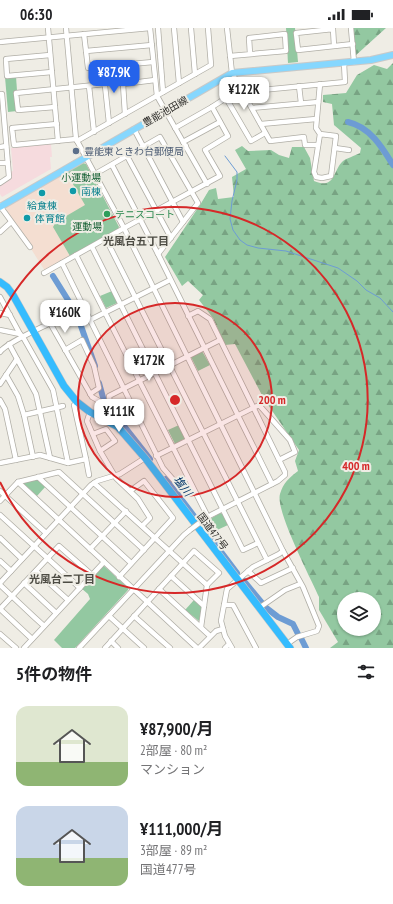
<!DOCTYPE html>
<html lang="ja">
<head>
<meta charset="utf-8">
<style>
	body { margin:0; font-family:"PT Sans Narrow","Noto Sans JP",sans-serif; background:#f6f6f6; color:#202124; height:100vh; display:flex; flex-direction:column; font-size:15px; white-space:nowrap }
	* { box-sizing:border-box; margin:0 }
	p { font-size:13px; color:#757577 }
	.icon { flex:none; width:22px; height:22px; fill:none; stroke:currentColor; stroke-width:2; stroke-linecap:round; stroke-linejoin:round }
	.map { position:relative; height:620px; overflow:hidden }
	.details { display:flex; flex-direction:column; background:#fff; flex:1 }
	.details>* { flex:none }
	.controls { position:absolute; left:337px; top:564px; display:grid; gap:8px }
	.controls a { display:grid; place-items:center; width:44px; height:44px; border-radius:50%; background:#fff; box-shadow:0 1px 3px #0004; font-size:20px }
	.price { position:absolute; translate:-50% -34px; padding:0 9px; border-radius:8px; background:#fff; color:#222; font-size:13px; line-height:26px; filter:drop-shadow(0 1px 2px #0008) }
	.price::after { content:''; position:absolute; left:50%; top:24px; width:12px; height:9px; margin-left:-6px; background:inherit; clip-path:polygon(0 0,100% 0,50% 100%) }
	.price.on { background:#2563eb; color:#fff }
	ul { padding:0; list-style:none }
	li { display:flex; align-items:center; gap:12px; height:100px; padding:0 16px }
	li span { display:grid; place-items:center; flex:none; width:112px; height:80px; border-radius:12px; color:#555 }
	li>.icon { margin-inline-start:auto }
	span .icon { width:48px; height:48px; fill:#fffc; stroke-width:1 }
	li b { font-size:17px }
	h2 { display:flex; justify-content:space-between; align-items:center; height:48px; padding:0 16px; font-size:17px }
	.status { display:flex; justify-content:space-between; align-items:center; height:28px; padding:0 20px; background:#fff; direction:ltr }
	.status svg { height:11px; fill:currentColor }
	.map>svg:first-child { display:block }
	.commercial { fill:#f6dbde }
	.education { fill:#f4ded1 }
	.forest { fill:url(#forest-firs); fill-rule:evenodd }
	.green { fill:#93c8a1 }
	.lines { fill:none; stroke-linecap:round; stroke-linejoin:round }
	.stream { stroke:#6d9cd4; stroke-width:1 }
	.river { stroke:#6d9cd4; stroke-width:6 }
	.minor-casing { stroke:#b0aea6; stroke-width:6 }
	.major-casing { stroke:#c9c9c8; stroke-width:8 }
	.highway-casing { stroke:#c9c9c8; stroke-width:8 }
	.minor { stroke:#fff; stroke-width:4.5 }
	.major { stroke:#86d7fe; stroke-width:6 }
	.highway { stroke:#35bcfe; stroke-width:7 }
	.minor-bridge-casing { stroke:#b0aea6; stroke-width:6; stroke-linecap:butt }
	.minor-bridge { stroke:#fff; stroke-width:4.5 }
	.ring { fill:none; stroke:#d62828; stroke-width:2 }
	.service-dot { fill:#5c6f8a; stroke:#efede5; stroke-width:1.5 }
	.culture-dot { fill:#0f9aa8; stroke:#efede5; stroke-width:1.5 }
	.leisure-dot { fill:#2e9e5b; stroke:#efede5; stroke-width:1.5 }
	.labels { text-anchor:middle; stroke-width:4; stroke-linejoin:round; paint-order:stroke }
	.street-label { font-size:10px; fill:#2f2e2b; stroke:#efede5 }
	.service-label { font-size:10px; fill:#4e5e75; stroke:#efede5; text-anchor:start }
	.park-label { font-size:10px; fill:#115e31; stroke:#efede5 }
	.culture-label { font-size:10px; fill:#0d838f; stroke:#efede5; text-anchor:start }
	.leisure-label { font-size:10px; fill:#27864d; stroke:#efede5; text-anchor:start }
	.neighbourhood-label { font-size:11px; font-weight:bold; fill:#4d4c44; stroke:#efede5 }
	.water-label { font-size:11px; font-style:italic; fill:#003568; stroke:#efede5 }
	.centre { fill:#d62828; stroke:#efede5; stroke-width:2 }
	.ring-label { font-size:12px; text-anchor:middle; font-weight:bold; fill:#d62828; stroke:#efede5; stroke-width:4; stroke-linejoin:round; paint-order:stroke }
</style>
</head>
<body>
<div class="status"><b>06:30</b><svg viewBox="0 0 49 12"><path d="M0 12V9h3v3zM5 12V6h3v6zM10 12V3h3v9zM15 12V0h3v12zM26 1h20v11H26zM47 4h2v5h-2z"/></svg></div>
<div class="map">
<svg width="393" height="620" viewBox="0 0 393 620">
	<defs>
		<pattern id="forest-firs" width="22" height="20" patternUnits="userSpaceOnUse"><rect width="22" height="20" fill="#93c8a1"/><path d="M5 1l3.5 6h-7zM16 11l3.5 6h-7z" fill="#78a383"/></pattern>
	</defs>
	<rect width="100%" height="100%" fill="#efede5"/>
	<polygon class="commercial" points="51,116 52,129 50,129 51,141 2,169 0,166 0,157 11,151 10,144 13,143 11,120"/>
	<polygon class="education" points="83,135 86,136 119,199 118,201 45,243 6,181 6,179"/>
	<g class="forest">
		<polygon points="353,0 386,0 355,28"/>
		<path d="M 393,35 L 393,620 L 330,620 L 338,614 L 319,582 L 319,569 C 311,551 275,482 280,466 C 283,455 289,450 298,443 L 295,433 L 299,422 L 264,371 L 235,316 L 225,317 L 213,290 L 199,272 L 203,267 L 188,253 L 182,258 L 165,229 L 200,177 L 209,162 L 216,160 L 218,171 L 234,169 L 232,149 L 246,141 L 235,122 L 242,118 L 248,123 L 271,122 L 279,127 L 289,130 L 292,119 L 304,119 L 310,130 L 314,153 C 335,162 333,143 342,134 C 346,130 355,128 360,125 L 361,120 L 334,97 L 332,76 L 323,74 L 323,67 L 346,65 L 357,47 L 374,37 L 387,41 ZM 344,571 L 374,571 L 374,601 L 344,601 Z"/>
	</g>
	<g class="green">
		<polygon points="286,0 295,0 298,34 288,35"/>
		<polygon points="16,48 17,63 17,83 8,84 5,49"/>
		<polygon points="83,135 86,136 119,199 118,201 70,228 53,199 56,194 85,177 66,144"/>
		<polygon points="112,263 117,275 106,280 100,268"/>
		<polygon points="202,323 210,337 198,343 191,329"/>
		<polygon points="179,397 185,410 184,411 175,416 168,402"/>
		<polygon points="38,450 46,458 37,468 23,455"/>
		<polygon points="220,485 223,486 228,497 215,503 207,493"/>
		<polygon points="103,537 128,560 128,562 75,620 62,620 54,612 90,571 88,566 81,560"/>
		<polygon points="194,572 202,580 199,593 185,582"/>
	</g>
	<g class="lines">
		<polyline class="stream" points="225,128 237,144 237,152 232,173 230,191 233,202 240,212 247,217 258,220 286,223 338,240 357,253 366,262 380,270 393,284"/>
		<g class="river">
			<path d="M 348,94 C 370,99 382,119 393,137"/>
			<polyline points="53,248 73,280 81,295"/>
			<polyline points="81,298 95,338"/>
			<polyline points="99,355 104,373"/>
			<polyline points="113,384 150,431"/>
			<polyline points="166,451 237,545"/>
			<polyline points="243,552 262,575"/>
			<polyline points="265,579 278,589 293,596 298,606"/>
			<polyline points="301,610 306,620"/>
		</g>
		<defs>
			<g id="minor">
				<polyline points="48,0 58,113"/>
				<polyline points="66,0 76,111 124,200 283,523 303,559 319,598 317,603 297,609 287,616"/>
				<polyline points="150,0 157,68 207,156"/>
				<polyline points="158,0 163,64"/>
				<polyline points="174,0 179,55"/>
				<polyline points="191,0 195,46"/>
				<polyline points="227,0 232,45 270,113 304,109 305,117 318,117"/>
				<polyline points="351,0 354,34"/>
				<polyline points="84,6 88,40 153,34"/>
				<polyline points="0,14 150,0"/>
				<polyline points="334,18 333,1 296,5 298,22 353,16"/>
				<polyline points="86,23 152,17"/>
				<polyline points="50,27 6,31 7,48 52,44"/>
				<polyline points="230,28 286,23 285,6 249,10 250,26"/>
				<polyline points="103,39 109,95"/>
				<polyline points="89,58 94,104"/>
				<polyline points="299,58 301,75"/>
				<polyline points="242,64 345,54 344,35"/>
				<polyline points="0,66 2,66 9,149 0,155"/>
				<polyline points="55,79 18,82 16,65 105,56"/>
				<polyline points="252,80 318,74"/>
				<polyline points="125,86 123,56 155,52"/>
				<polyline points="57,96 12,100 14,117 76,111"/>
				<polyline points="261,96 316,91"/>
				<polyline points="175,100 212,79"/>
				<polyline points="134,101 183,194"/>
				<polyline points="320,106 314,144 316,149 322,150 331,148 336,108 320,106 316,100 320,56"/>
				<polyline points="77,113 211,37 208,0"/>
				<polyline points="183,114 220,94"/>
				<polyline points="0,119 6,118"/>
				<polyline points="335,120 349,122"/>
				<polyline points="169,126 186,118"/>
				<polyline points="127,128 171,210"/>
				<polyline points="0,135 8,135"/>
				<polyline points="112,137 158,226 272,456"/>
				<polyline points="95,146 160,109 198,175 158,226"/>
				<polyline points="0,178 30,219"/>
				<polyline points="0,204 11,194"/>
				<polyline points="106,211 267,532"/>
				<polyline points="92,219 243,522 258,515"/>
				<polyline points="76,227 208,489"/>
				<polyline points="62,235 163,440 177,456 188,450"/>
				<polyline points="44,245 126,199 220,148 205,122 228,108 212,79 226,70 251,113 265,105"/>
				<polyline points="0,269 20,306 23,309 53,362 68,435"/>
				<polyline points="0,285 10,287"/>
				<polyline points="188,288 198,283 210,291 285,444 285,447 278,453 211,487 202,493"/>
				<polyline points="90,292 170,252"/>
				<polyline points="0,302 20,306"/>
				<polyline points="9,316 36,366 50,430"/>
				<polyline points="65,322 82,312 94,338 99,360 90,366"/>
				<path d="M 0,324 C 6,315 39,301 50,295 L 92,369 L 110,379"/>
				<polyline points="6,347 18,368 24,387"/>
				<polyline points="0,356 17,331"/>
				<polyline points="0,372 5,381 16,432"/>
				<polyline points="90,384 87,393 100,423 116,450 138,471 150,490 142,498"/>
				<polyline points="108,392 111,385 109,368 220,312"/>
				<polyline points="93,406 106,401 115,413 100,423"/>
				<polyline points="156,428 259,377 290,412 295,424 279,432"/>
				<polyline points="33,429 24,387 63,378"/>
				<polyline points="86,431 89,447"/>
				<polyline points="0,435 40,427 68,435 86,431 74,377 77,374"/>
				<polyline points="38,449 131,535"/>
				<polyline points="18,454 197,620"/>
				<polyline points="94,455 207,557"/>
				<polyline points="0,463 46,505"/>
				<polyline points="0,473 18,454 59,444 144,522"/>
				<polyline points="0,487 80,560"/>
				<polyline points="0,510 22,531"/>
				<polyline points="90,521 126,483"/>
				<polyline points="0,533 11,543"/>
				<polyline points="36,543 68,572"/>
				<polyline points="248,543 261,555 293,540"/>
				<polyline points="171,548 204,578"/>
				<polyline points="119,549 173,490 144,453 130,463"/>
				<polyline points="0,555 91,457 97,453 120,446 145,430"/>
				<polyline points="24,555 56,585"/>
				<polyline points="0,557 33,588 44,598"/>
				<polyline points="159,561 210,608"/>
				<polyline points="224,577 233,577 256,620"/>
				<polyline points="259,580 285,562 300,556"/>
				<polyline points="109,588 144,620"/>
				<polyline points="134,588 170,620"/>
				<polyline points="0,606 16,620"/>
				<polyline points="32,611 0,581 59,518 92,547"/>
				<polyline points="111,613 118,620"/>
				<polyline points="24,620 104,534"/>
				<polyline points="79,620 184,507 190,502"/>
				<polyline points="105,620 194,523 219,545 207,557 201,599"/>
				<polyline points="199,620 216,603 223,601"/>
				<polyline points="225,620 229,616"/>
				<polyline points="232,620 225,608 221,593 227,561 253,539 279,526 283,523"/>
			</g>
			<polyline id="major" points="0,179 232,45 371,32 393,27"/>
			<polyline id="highway" points="0,254 7,259 13,267 64,358 77,374 90,384 118,399 145,430 290,620"/>
		</defs>
		<use href="#minor" class="minor-casing"/>
		<use href="#major" class="major-casing"/>
		<use href="#highway" class="highway-casing"/>
		<use href="#minor" class="minor"/>
		<use href="#major" class="major"/>
		<use href="#highway" class="highway"/>
		<defs>
			<polyline id="minor-bridge" points="190,502 202,493"/>
		</defs>
		<use href="#minor-bridge" class="minor-bridge-casing"/>
		<use href="#minor-bridge" class="minor-bridge"/>
	</g>
	<circle cx="175" cy="372" r="97" fill="#d62828" fill-opacity=".12"/>
	<g class="ring">
		<circle cx="175" cy="372" r="97"/>
		<path d="M0 290A193 193 0 1 1 0 454"/>
	</g>
	<circle class="service-dot" cx="76" cy="123" r="4"/>
	<g class="culture-dot">
		<circle cx="73" cy="163" r="4"/>
		<circle cx="42" cy="165" r="4"/>
		<circle cx="27" cy="190" r="4"/>
	</g>
	<circle class="leisure-dot" cx="107" cy="186" r="4"/>
	<g class="labels">
		<g class="street-label">
			<text transform="translate(165 83) rotate(-30)" y="4">豊能池田線</text>
			<text transform="translate(213 503) rotate(53)" y="4">国道477号</text>
		</g>
		<g class="service-label">
			<text x="84" y="127">豊能東ときわ台郵便局</text>
		</g>
		<g class="park-label">
			<text x="81" y="153">小運動場</text>
			<text x="87" y="202">運動場</text>
		</g>
		<g class="culture-label">
			<text x="81" y="167">南棟</text>
			<text x="42" y="181" text-anchor="middle">給食棟</text>
			<text x="35" y="194">体育館</text>
		</g>
		<g class="leisure-label">
			<text x="115" y="190">テニスコート</text>
		</g>
		<g class="neighbourhood-label">
			<text x="136" y="217">光風台五丁目</text>
			<text x="62" y="555">光風台二丁目</text>
		</g>
		<g class="water-label">
			<text transform="translate(183 458) rotate(52)" y="4">塩川</text>
		</g>
	</g>
	<circle cx="175" cy="372" r="6" class="centre"/>
	<g class="ring-label">
		<text x="272" y="376">200 m</text>
		<text x="356" y="442">400 m</text>
	</g>
</svg>
<div class="controls">
<a><svg class="icon" aria-label="layers" viewBox="0 0 24 24"><path d="M12 4l9 5-9 5-9-5zM3 14l9 5 9-5"/></svg></a>
</div>
<b class="price on" style="left:114px;top:66px">¥87.9K</b>
<b class="price" style="left:244px;top:83px">¥122K</b>
<b class="price" style="left:65px;top:306px">¥160K</b>
<b class="price" style="left:149px;top:354px">¥172K</b>
<b class="price" style="left:119px;top:405px">¥111K</b>
</div>
<section class="details">
<h2>5件の物件<svg class="icon" aria-label="filters" viewBox="0 0 24 24"><path d="M4 7h16M4 17h16"/><circle cx="9" cy="7" r="2"/><circle cx="15" cy="17" r="2"/></svg></h2>
<ul>
<li><span style="background:linear-gradient(#dfe7d0 70%,#8fb573 0)"><svg class="icon" aria-label="home" viewBox="0 0 24 24"><path d="M3 11l9-7 9 7M6 9v11h12V9"/></svg></span><div><b>¥87,900/月</b><p>2部屋 · 80 m²</p><p>マンション</p></div></li>
<li><span style="background:linear-gradient(#c9d6e8 65%,#8fb573 0)"><svg class="icon" aria-label="home" viewBox="0 0 24 24"><path d="M3 11l9-7 9 7M6 9v11h12V9"/></svg></span><div><b>¥111,000/月</b><p>3部屋 · 89 m²</p><p>国道477号</p></div></li>
</ul>
</section>
</body>
</html>
